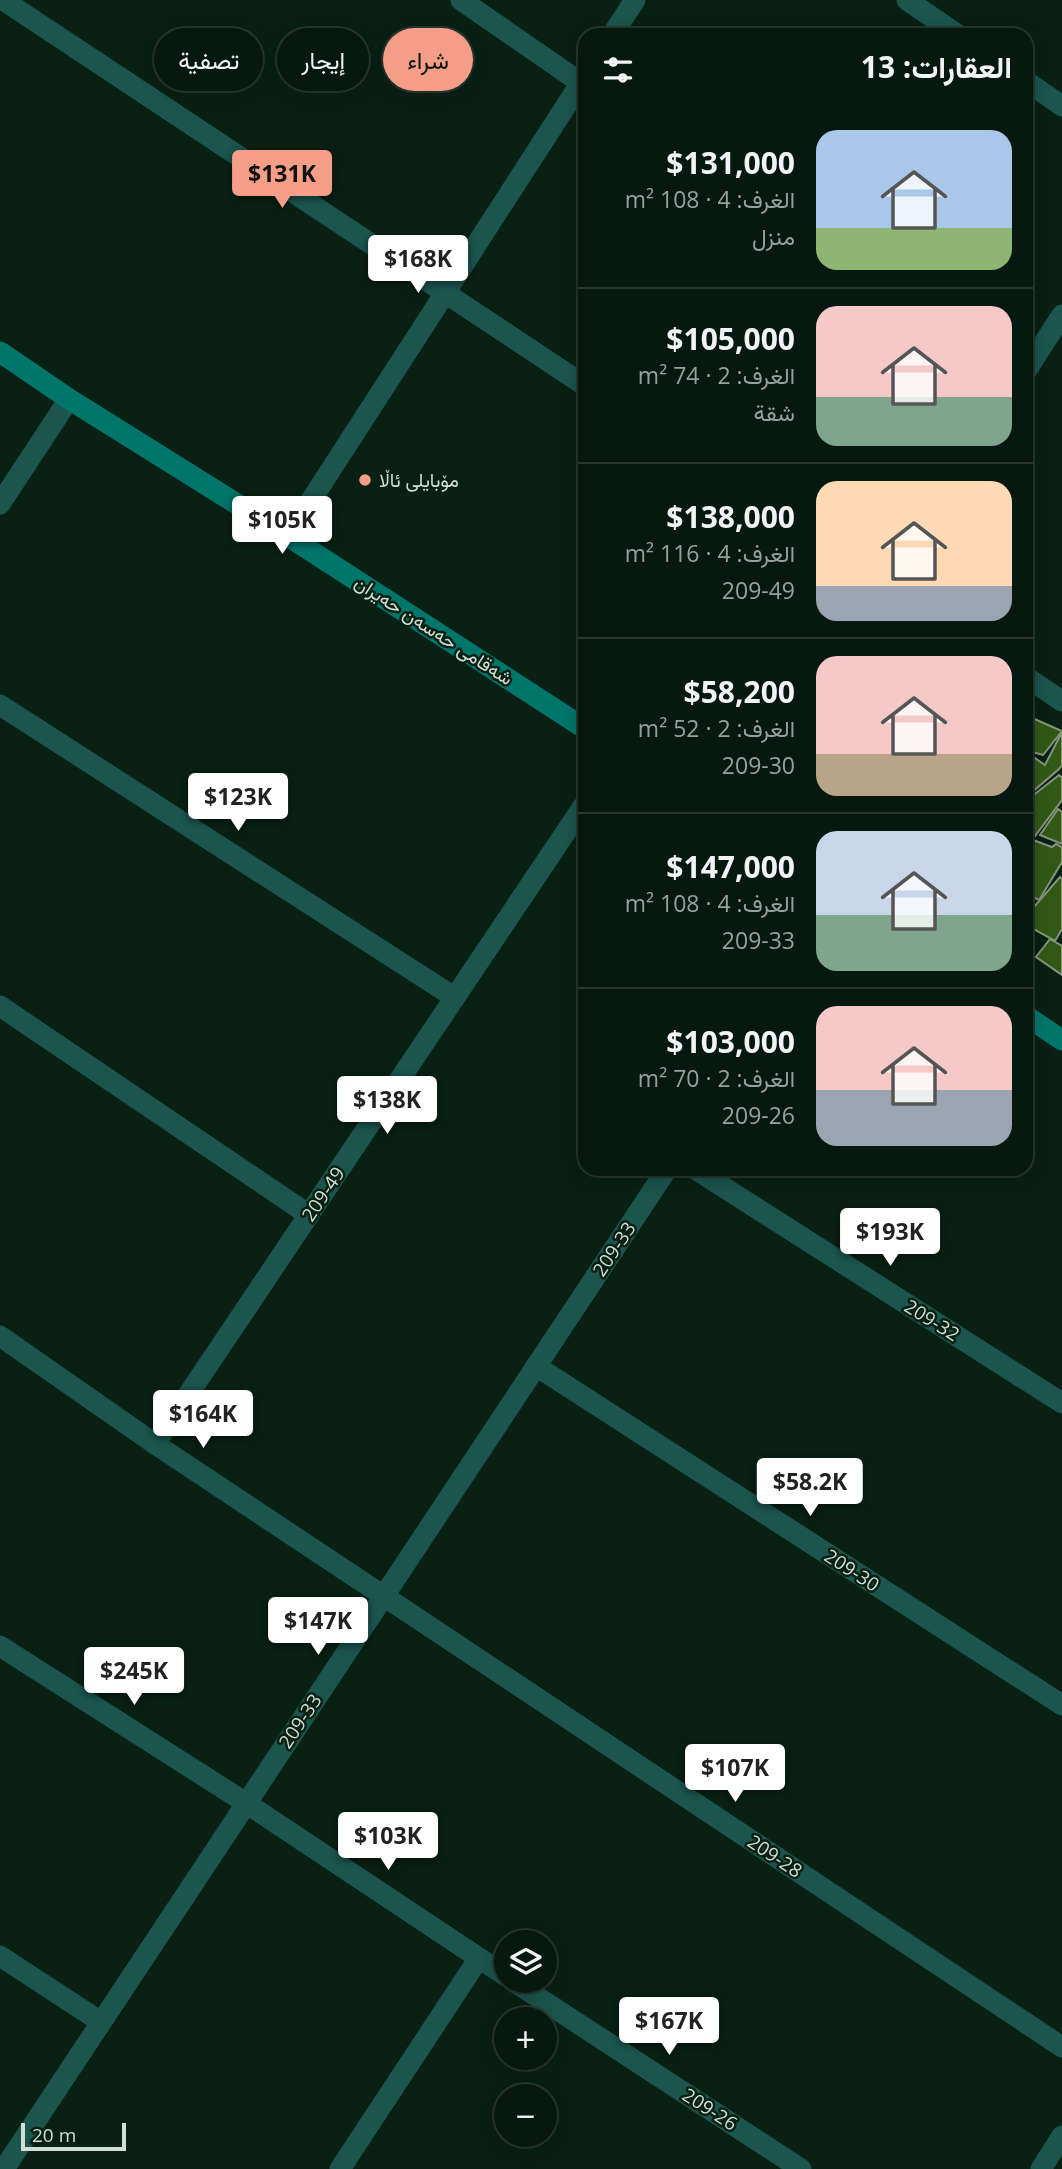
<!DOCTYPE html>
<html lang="ar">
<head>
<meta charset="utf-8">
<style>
	body { margin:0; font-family:"Open Sans",Vazirmatn,sans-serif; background:#102119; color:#f1f3f6; direction:rtl; height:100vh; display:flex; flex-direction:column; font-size:26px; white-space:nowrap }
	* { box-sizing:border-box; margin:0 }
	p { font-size:23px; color:#98a09f }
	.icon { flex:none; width:38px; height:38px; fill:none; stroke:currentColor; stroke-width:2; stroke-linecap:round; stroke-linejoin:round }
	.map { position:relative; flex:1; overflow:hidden; direction:ltr }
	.sheet { position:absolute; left:578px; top:28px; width:455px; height:1148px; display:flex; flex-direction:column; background:#071810; border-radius:21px; box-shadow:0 4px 18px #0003,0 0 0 2px #283730; direction:rtl }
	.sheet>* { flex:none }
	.banner { position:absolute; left:21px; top:28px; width:452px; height:63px; direction:rtl; display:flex; gap:14px }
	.tools { position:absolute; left:494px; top:1930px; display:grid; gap:14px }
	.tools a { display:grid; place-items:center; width:63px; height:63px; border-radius:50%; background:#071810; box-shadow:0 4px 18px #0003,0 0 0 2px #283730; font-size:35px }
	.scale { position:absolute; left:21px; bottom:18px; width:105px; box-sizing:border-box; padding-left:7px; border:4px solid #d1dfd7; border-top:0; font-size:19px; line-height:24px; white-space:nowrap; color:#d1dfd7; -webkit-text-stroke:5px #092015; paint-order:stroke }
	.price { position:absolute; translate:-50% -60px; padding:0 16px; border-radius:7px; background:#fff; color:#222; font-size:23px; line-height:46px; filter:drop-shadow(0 2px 4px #0008) }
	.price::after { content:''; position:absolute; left:50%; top:42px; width:21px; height:16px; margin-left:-10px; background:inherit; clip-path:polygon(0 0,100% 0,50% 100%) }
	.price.on { background:#f49e88; color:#111 }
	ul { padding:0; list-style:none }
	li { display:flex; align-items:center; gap:21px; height:175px; padding:0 21px }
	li+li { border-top:2px solid #283730 }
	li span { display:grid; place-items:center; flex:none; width:196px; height:140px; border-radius:21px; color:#555 }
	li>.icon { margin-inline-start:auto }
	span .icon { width:84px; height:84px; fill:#fffc; stroke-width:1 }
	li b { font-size:30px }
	h2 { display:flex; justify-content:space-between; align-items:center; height:84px; padding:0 21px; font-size:30px }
	.pill { padding:0 24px; border-radius:32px; background:#071810; box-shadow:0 4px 18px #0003,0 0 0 2px #283730; font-size:24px; line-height:63px }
	.pill.on { background:#f49e88; color:#111 }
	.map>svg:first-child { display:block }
	.building { fill:#325815; stroke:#86947e; stroke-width:2 }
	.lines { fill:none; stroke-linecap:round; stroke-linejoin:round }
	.street { stroke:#1c544e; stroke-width:21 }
	.secondary { stroke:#00756a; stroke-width:21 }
	.poi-dot { fill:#f49e88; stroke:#092015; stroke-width:2.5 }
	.labels { text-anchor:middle; stroke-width:5; stroke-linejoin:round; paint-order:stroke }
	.poi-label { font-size:19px; fill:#d1dfd7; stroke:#092015; text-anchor:start }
	.street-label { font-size:19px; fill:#d1dfd7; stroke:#092015 }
</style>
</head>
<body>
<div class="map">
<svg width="1062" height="2169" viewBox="0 0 1062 2169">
	<rect width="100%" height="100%" fill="#092015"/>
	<g class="building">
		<polygon points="1030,717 1062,731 1043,755 1026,750 1026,727"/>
		<polygon points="1062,732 1062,765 1059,769 1031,793 1026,791 1026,752 1045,765"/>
		<polygon points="1059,775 1062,778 1062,800 1026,848 1026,801"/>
		<polygon points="1058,809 1062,812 1062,844 1040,835"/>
		<polygon points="1033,840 1052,847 1056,844 1062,847 1062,862 1039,900 1026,894 1026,857"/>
		<polygon points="1060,877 1062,879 1062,929 1055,941 1026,925 1026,916"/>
		<polygon points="1050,939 1062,946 1062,975 1036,957"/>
	</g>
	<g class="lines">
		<g class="street">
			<polyline points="3,0 584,385"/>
			<polyline points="461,0 581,83"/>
			<polyline points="907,0 958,35"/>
			<polyline points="612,35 635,0"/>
			<polyline points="1026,81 1062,106"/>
			<polyline points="1026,371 1062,315"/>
			<polyline points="0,504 69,399"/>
			<polyline points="288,536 584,78"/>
			<polyline points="1026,677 1062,701"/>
			<polyline points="0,705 454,997"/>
			<polyline points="0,1006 309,1215"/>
			<polyline points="695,1169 1062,1403"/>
			<polyline points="0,1336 155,1444 1062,2047"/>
			<polyline points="536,1366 1062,1705"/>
			<polyline points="155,1444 584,805"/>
			<polyline points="0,1646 246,1803 506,1976"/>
			<polyline points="0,1956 101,2022"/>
			<polyline points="513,1981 801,2169"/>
			<polyline points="4,2169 667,1169"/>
			<polyline points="340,2169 479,1958"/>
			<polyline points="1041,2169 1062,2136"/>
		</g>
		<g class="secondary">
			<polyline points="0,352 69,399 288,536 584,728"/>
			<polyline points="1026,1016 1062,1040"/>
		</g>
	</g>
	<circle class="poi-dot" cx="365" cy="480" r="7"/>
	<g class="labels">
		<g class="poi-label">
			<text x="379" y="487">مۆبایلی ئاڵا</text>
		</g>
		<g class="street-label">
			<text transform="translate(434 630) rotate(33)" y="7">شەقامی حەسەن حەیران</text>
			<text transform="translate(323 1194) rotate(-56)" y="7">209-49</text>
			<text transform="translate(614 1249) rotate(-56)" y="7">209-33</text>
			<text transform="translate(932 1320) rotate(32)" y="7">209-32</text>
			<text transform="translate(852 1570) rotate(33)" y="7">209-30</text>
			<text transform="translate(300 1721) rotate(-56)" y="7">209-33</text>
			<text transform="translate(775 1856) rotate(34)" y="7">209-28</text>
			<text transform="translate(710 2109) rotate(33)" y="7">209-26</text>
		</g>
	</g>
</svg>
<div class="tools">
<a><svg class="icon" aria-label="layers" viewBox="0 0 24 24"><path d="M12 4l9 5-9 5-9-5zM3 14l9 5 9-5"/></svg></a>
<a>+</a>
<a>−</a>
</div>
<div class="scale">20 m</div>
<b class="price on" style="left:282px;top:210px">$131K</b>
<b class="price" style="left:418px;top:295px">$168K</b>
<b class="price" style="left:282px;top:556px">$105K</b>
<b class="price" style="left:238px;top:833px">$123K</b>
<b class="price" style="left:387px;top:1136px">$138K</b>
<b class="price" style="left:890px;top:1268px">$193K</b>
<b class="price" style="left:203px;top:1450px">$164K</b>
<b class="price" style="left:810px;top:1518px">$58.2K</b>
<b class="price" style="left:318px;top:1657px">$147K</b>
<b class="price" style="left:134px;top:1707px">$245K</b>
<b class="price" style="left:735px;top:1804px">$107K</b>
<b class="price" style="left:388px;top:1872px">$103K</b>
<b class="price" style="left:669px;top:2057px">$167K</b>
<div class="banner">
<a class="pill on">شراء</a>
<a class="pill">إيجار</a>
<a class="pill">تصفية</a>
</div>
<section class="sheet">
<h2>العقارات: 13<svg class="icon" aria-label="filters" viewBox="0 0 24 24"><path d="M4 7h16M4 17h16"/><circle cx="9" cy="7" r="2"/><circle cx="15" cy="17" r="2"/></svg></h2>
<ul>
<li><span style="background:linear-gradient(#a9c7e8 70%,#8fb573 0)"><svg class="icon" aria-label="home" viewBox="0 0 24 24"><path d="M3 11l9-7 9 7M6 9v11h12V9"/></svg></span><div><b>$131,000</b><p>الغرف: 4 · 108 m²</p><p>منزل</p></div></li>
<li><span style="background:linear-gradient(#f6c9c9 65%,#7fa58c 0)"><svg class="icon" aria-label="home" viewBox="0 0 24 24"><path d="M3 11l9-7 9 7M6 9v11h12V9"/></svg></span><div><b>$105,000</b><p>الغرف: 2 · 74 m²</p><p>شقة</p></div></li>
<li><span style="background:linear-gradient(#ffd9b3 75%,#9aa5b1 0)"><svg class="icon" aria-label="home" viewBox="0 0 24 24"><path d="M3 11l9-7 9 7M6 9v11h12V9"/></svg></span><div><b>$138,000</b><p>الغرف: 4 · 116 m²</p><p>209-49</p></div></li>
<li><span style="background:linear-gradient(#f6c9c9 70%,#b9a48a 0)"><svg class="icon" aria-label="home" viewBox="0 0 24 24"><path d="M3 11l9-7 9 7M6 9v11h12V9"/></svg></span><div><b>$58,200</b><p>الغرف: 2 · 52 m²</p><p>209-30</p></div></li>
<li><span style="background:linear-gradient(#c9d6e8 60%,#7fa58c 0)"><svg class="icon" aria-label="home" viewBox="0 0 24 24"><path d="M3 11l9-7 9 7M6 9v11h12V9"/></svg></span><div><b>$147,000</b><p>الغرف: 4 · 108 m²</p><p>209-33</p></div></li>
<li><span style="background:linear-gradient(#f6c9c9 60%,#9aa5b1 0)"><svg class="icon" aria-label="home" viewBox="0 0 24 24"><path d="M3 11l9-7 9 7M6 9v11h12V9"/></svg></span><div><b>$103,000</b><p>الغرف: 2 · 70 m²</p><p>209-26</p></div></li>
</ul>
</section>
</div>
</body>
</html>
